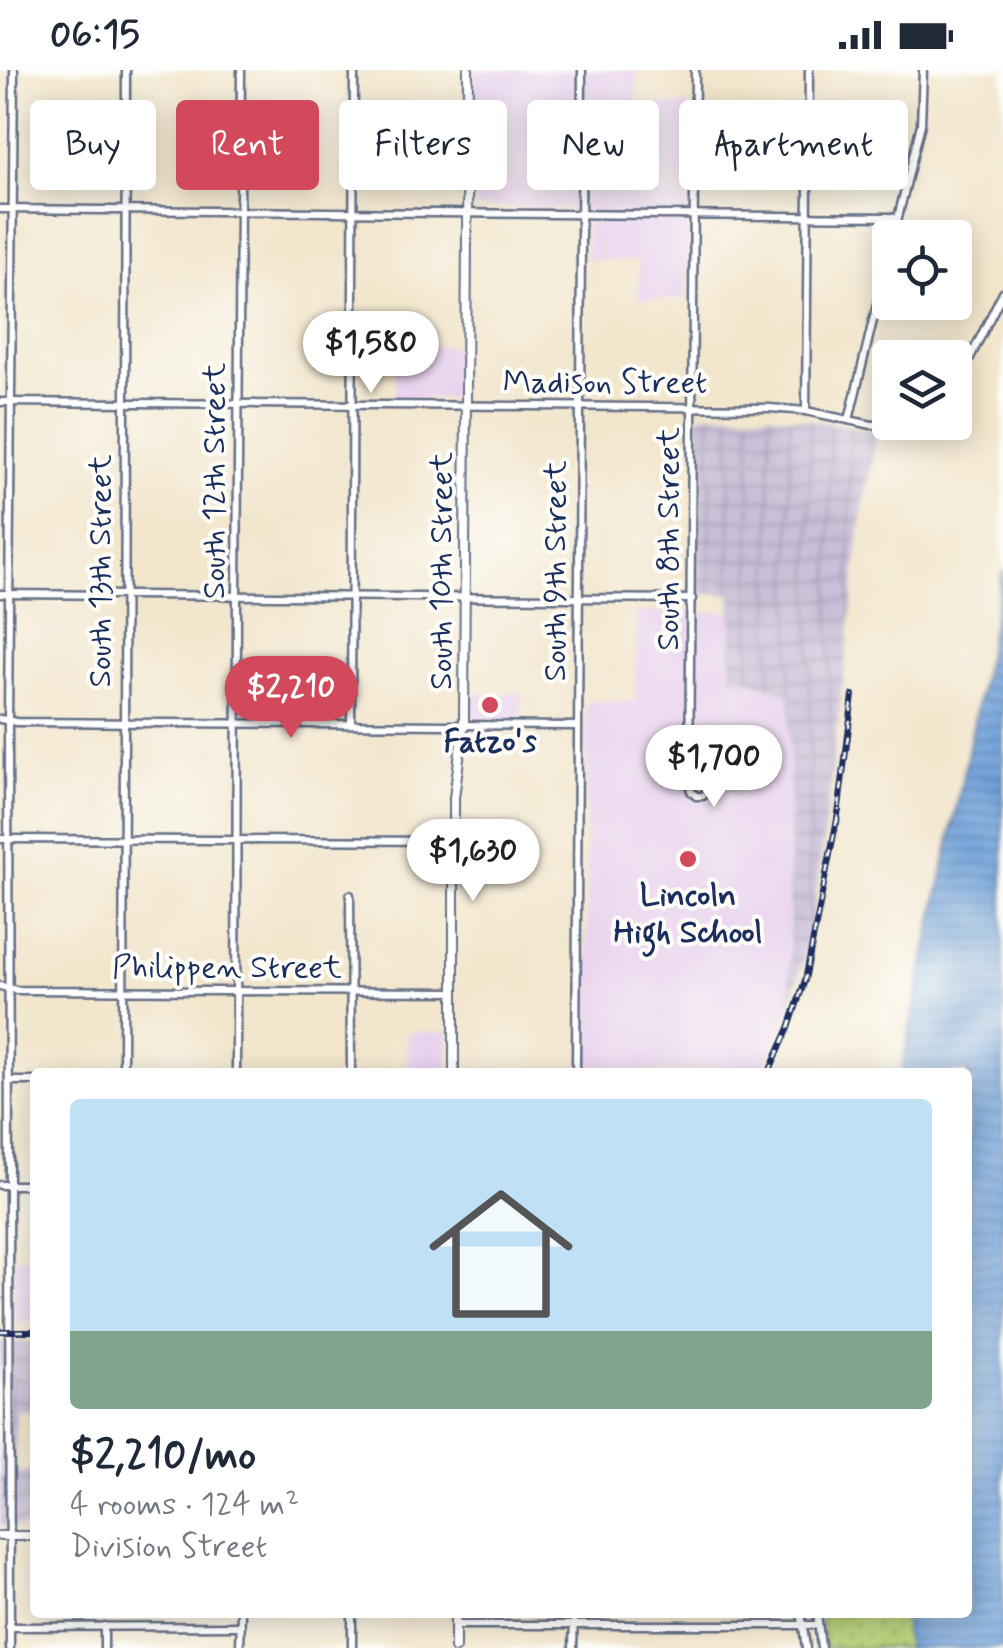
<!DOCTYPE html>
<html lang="en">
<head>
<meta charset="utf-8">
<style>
	body { margin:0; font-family:Mynerve,sans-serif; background:#f2f2f3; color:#1f2937; height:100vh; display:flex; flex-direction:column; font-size:38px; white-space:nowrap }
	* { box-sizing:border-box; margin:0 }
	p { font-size:32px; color:#747a83 }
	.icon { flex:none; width:55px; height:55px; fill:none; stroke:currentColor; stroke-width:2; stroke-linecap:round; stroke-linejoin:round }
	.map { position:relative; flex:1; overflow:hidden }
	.sheet { position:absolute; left:30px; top:998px; width:942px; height:550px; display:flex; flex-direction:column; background:#fff; border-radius:10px; box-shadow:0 5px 25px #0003 }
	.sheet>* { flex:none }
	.top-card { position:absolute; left:30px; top:30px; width:945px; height:90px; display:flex; gap:20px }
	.tools { position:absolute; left:872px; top:150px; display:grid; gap:20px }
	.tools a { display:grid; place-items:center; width:100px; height:100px; border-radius:10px; background:#fff; box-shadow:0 5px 25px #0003; font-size:50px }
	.price { position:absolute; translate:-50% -85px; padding:0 22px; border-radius:35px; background:#fff; color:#222; font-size:32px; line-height:65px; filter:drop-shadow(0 2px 5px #0008) }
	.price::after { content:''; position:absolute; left:50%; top:60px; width:30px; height:22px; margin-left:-15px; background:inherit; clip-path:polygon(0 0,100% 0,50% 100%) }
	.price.active { background:#d1495b; color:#fff }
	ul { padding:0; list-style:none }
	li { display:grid; align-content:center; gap:20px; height:530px; padding:0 40px }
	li+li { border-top:2px solid #e0e1e3 }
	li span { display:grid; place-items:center; height:310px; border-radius:10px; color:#555 }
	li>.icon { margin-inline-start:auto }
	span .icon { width:180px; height:180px; fill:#fffc; stroke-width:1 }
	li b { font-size:42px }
	.pill { padding:0 35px; border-radius:10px; background:#fff; box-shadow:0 5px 25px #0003; font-size:35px; line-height:90px }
	.pill.active { background:#d1495b; color:#fff }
	.status { display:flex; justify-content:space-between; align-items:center; height:70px; padding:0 50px; background:#fff; direction:ltr }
	.status svg { height:28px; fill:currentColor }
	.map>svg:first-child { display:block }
	.built { fill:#e8d2ee }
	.industrial { fill:url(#industrial-grid) }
	.park { fill:url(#park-dots); stroke:#687f6a; stroke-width:2.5 }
	.water { fill:url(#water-rules); stroke:#44679b; stroke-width:2.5 }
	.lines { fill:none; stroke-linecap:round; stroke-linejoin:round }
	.minor-casing { stroke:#666f85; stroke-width:11 }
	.tertiary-casing { stroke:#666f85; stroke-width:12 }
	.minor { stroke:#fff; stroke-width:6 }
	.tertiary { stroke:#fff; stroke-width:8 }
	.rail-casing { stroke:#1b2f5e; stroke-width:6 }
	.rail { stroke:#fdfcf7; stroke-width:2.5; stroke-dasharray:8; stroke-linecap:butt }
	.poi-dot { fill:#d1495b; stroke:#fdfcf7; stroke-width:4 }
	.labels { text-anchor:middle; stroke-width:8; stroke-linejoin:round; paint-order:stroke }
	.street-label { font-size:32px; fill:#1b2f5e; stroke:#fdfcf7 }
	.poi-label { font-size:32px; font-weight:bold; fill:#1b2f5e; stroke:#fdfcf7 }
</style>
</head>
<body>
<div class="status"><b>06:15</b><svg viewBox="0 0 49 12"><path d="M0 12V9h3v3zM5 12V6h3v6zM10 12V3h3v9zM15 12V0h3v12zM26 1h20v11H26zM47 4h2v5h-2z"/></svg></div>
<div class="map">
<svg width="1003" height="1578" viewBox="0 0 1003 1578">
	<defs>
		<pattern id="industrial-grid" width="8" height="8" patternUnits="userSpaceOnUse" patternTransform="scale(2.5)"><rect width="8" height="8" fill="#c9bfd7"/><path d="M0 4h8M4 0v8" fill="none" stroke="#aca4bb"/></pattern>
		<pattern id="park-dots" width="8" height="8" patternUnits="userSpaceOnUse" patternTransform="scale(2.5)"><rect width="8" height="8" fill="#b4cf75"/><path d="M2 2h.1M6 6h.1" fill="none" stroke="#9ab268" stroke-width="1.8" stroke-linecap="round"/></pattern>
		<pattern id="water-rules" width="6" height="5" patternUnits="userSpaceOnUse" patternTransform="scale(2.5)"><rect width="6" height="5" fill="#6d9fd8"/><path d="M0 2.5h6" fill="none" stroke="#5982b2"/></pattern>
	</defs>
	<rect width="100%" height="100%" fill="#fdfcf7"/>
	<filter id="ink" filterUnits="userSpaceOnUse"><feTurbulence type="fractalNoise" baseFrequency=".01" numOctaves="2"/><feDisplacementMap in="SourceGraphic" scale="20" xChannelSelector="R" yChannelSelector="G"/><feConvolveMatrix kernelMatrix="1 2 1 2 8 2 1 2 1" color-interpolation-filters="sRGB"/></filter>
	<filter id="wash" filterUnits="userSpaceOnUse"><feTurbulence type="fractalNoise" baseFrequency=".0048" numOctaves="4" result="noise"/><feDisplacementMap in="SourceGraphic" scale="40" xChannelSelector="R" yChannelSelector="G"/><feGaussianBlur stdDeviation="2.25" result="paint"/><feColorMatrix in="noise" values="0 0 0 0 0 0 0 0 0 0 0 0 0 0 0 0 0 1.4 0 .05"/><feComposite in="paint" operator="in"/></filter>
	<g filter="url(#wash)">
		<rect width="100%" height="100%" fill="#f2e6cd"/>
		<g class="built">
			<polygon points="474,0 637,0 637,35 689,35 687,229 639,229 638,191 586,190 585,139 475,137"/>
			<polygon points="412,276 459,276 457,328 395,329 395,294 412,293"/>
			<polygon points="637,542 732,542 731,607 751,609 790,626 790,937 762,1002 587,1002 586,632 635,631"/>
			<polygon points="470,623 522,623 521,653 471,651"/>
			<rect x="407" y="962" width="41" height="40"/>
			<rect x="15" y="1187" width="20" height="65"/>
		</g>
		<g class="industrial">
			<polygon points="705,343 770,344 878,361 863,435 847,580 812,857 790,937 790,626 751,609 731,607 732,524 706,524 702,526 698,522 698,347"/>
			<polygon points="0,1272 35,1272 35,1341 16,1341 16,1402 35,1402 35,1457 0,1457"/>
		</g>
		<polygon class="park" points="820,1543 904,1543 907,1578 824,1578"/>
		<polygon class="water" points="1003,500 1003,1578 907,1578 904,1543 968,1542 968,1002 901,1002 966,693"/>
	</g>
	<g filter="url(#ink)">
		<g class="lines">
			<defs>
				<g id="minor">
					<polyline points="0,139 890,147 897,149"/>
					<polyline points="893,168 921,54 923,0"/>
					<polyline points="955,318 1003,222"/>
					<polyline points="0,332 770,338 806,341 872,355 905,352"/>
					<polyline points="806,341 809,0"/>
					<polyline points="849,350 890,180"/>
					<polyline points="0,524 692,529"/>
					<polyline points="0,649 16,652 577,656"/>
					<polyline points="351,653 354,0"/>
					<polyline points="691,698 710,710 712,716 703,726 696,726 691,721 689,708 695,0"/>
					<polyline points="0,769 454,771"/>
					<polyline points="350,825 351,1002"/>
					<polyline points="0,916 16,920 454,922"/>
					<polyline points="123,1002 126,0"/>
					<polyline points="236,1002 237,525 241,0"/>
					<polyline points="576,1002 582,0"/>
					<polyline points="9,1011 35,1011"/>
					<polyline points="0,1115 35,1115"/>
					<polyline points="352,1542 352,1578"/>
					<polyline points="801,1542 806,1578"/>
					<polyline points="817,1542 821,1578"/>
					<polyline points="455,1555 818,1555"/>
					<polyline points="9,1557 241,1556"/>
					<polyline points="10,1578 8,650 14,0"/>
					<polyline points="104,1578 104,1556"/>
					<polyline points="240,1578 241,1542"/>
					<polyline points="573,1578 574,1542"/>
				</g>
				<g id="tertiary">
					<polyline points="454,1002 454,728 464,650 468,0"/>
					<polyline points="0,1466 35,1466"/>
					<polyline points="455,1542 455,1578"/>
				</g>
			</defs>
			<use href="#minor" class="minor-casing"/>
			<use href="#tertiary" class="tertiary-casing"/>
			<use href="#minor" class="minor"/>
			<use href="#tertiary" class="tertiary"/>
			<defs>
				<g id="rail">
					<polyline points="837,753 853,625"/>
					<polyline points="769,1002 789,958 805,910 839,739"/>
					<polyline points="0,1261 35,1261"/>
				</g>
			</defs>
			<use href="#rail" class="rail-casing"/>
			<use href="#rail" class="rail"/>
		</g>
	</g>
	<g class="poi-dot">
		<circle cx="490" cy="635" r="10"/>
		<circle cx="688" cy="789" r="10"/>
	</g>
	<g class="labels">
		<g class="street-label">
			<text x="605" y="322">Madison Street</text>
			<text transform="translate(213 411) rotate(-90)" y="11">South 12th Street</text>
			<text transform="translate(667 469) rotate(-90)" y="11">South 8th Street</text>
			<text transform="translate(99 501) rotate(-90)" y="11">South 13th Street</text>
			<text transform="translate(440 501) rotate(-90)" y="11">South 10th Street</text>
			<text transform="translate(554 501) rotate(-90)" y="11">South 9th Street</text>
			<text x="227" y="907">Philippen Street</text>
		</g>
		<g class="poi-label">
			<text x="490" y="681">Fatzo's</text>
			<text x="688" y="835">Lincoln<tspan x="688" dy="37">High School</tspan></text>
		</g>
	</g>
</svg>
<div class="tools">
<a><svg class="icon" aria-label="locate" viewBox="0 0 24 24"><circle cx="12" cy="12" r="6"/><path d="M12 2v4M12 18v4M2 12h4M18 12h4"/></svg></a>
<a><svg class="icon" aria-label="layers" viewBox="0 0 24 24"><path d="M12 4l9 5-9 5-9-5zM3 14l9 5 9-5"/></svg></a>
</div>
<b class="price" style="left:371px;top:326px">$1,580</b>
<b class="price active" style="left:291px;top:671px">$2,210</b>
<b class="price" style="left:714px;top:740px">$1,700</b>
<b class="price" style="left:473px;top:834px">$1,630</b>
<div class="top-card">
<a class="pill">Buy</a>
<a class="pill active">Rent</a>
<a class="pill">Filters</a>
<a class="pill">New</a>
<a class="pill">Apartment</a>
</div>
<section class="sheet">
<ul>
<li><span style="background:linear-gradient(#bfe0f5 75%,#7fa58c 0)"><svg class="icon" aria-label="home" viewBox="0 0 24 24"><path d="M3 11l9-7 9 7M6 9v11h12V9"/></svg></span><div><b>$2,210/mo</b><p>4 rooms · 124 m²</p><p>Division Street</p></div></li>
</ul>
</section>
</div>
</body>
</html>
